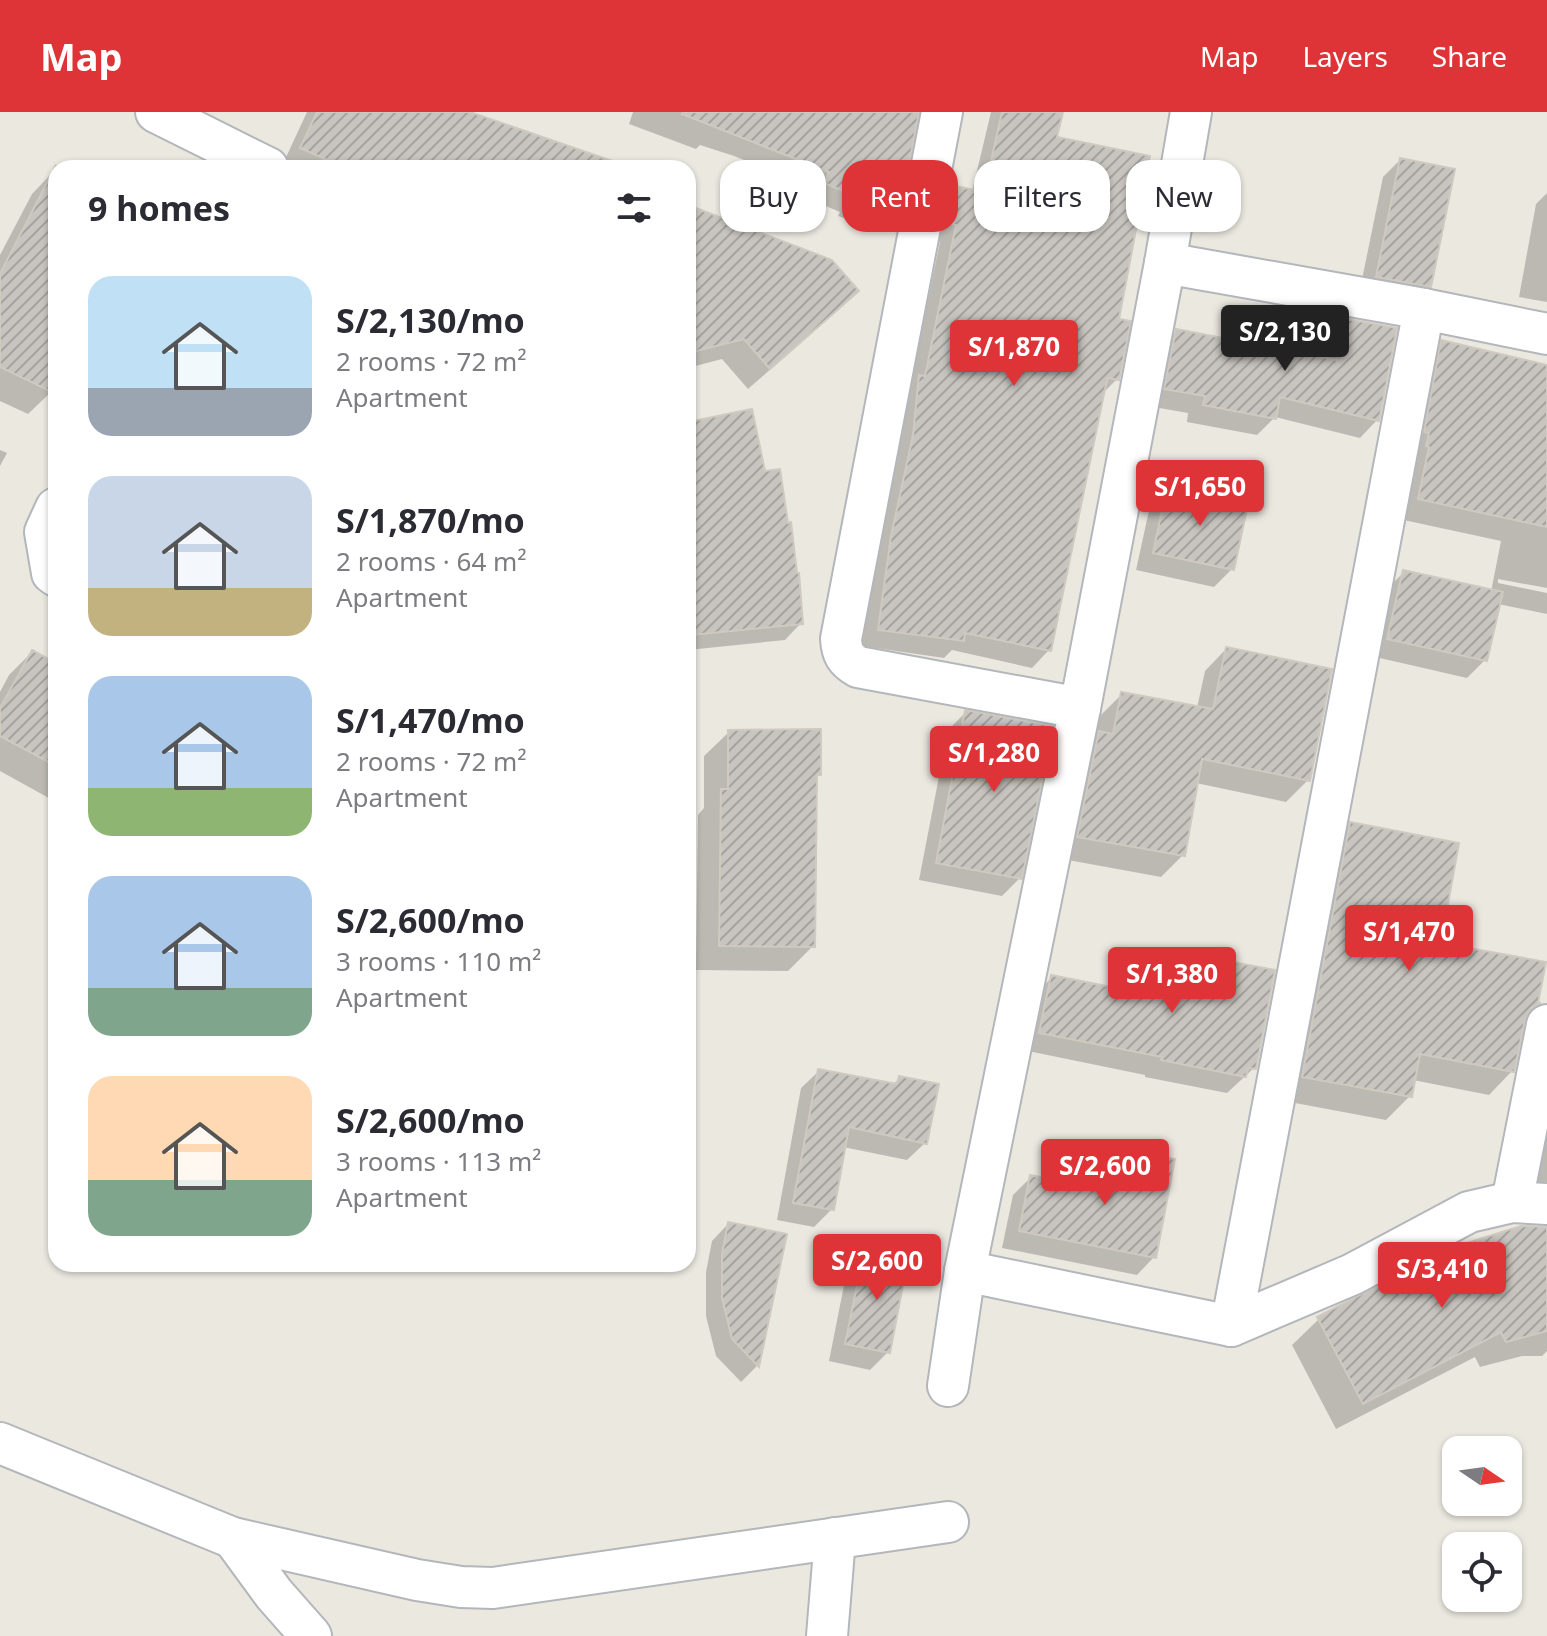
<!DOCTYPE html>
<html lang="en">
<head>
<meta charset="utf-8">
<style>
	body { margin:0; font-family:"Noto Sans",sans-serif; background:#f2f2f3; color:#2b2b33; height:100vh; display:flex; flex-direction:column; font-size:30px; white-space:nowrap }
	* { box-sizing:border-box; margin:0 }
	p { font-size:26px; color:#7c7c81 }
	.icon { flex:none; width:44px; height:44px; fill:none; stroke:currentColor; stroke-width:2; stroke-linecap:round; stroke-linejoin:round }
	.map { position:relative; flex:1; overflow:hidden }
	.side { position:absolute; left:48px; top:48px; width:648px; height:1112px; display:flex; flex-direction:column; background:#fff; border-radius:24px; box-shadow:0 2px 6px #0004 }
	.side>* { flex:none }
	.banner { position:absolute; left:720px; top:48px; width:706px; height:72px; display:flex; gap:16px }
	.needle { width:52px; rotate:103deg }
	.controls { position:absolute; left:1442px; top:1324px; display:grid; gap:16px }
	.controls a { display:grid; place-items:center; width:80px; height:80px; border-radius:16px; background:#fff; box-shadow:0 2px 6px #0004; font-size:40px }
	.price { position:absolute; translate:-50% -68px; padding:0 18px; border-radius:8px; background:#de3438; color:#fff; font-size:26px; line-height:52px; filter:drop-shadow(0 2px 4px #0008) }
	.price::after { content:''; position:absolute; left:50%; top:48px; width:24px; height:18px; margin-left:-12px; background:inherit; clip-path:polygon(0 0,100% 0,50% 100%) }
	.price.selected { background:#222; color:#fff }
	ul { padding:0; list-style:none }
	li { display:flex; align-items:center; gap:24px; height:200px; padding:0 40px }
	li span { display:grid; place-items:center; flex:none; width:224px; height:160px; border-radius:24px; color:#555 }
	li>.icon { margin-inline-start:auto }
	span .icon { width:96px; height:96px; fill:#fffc; stroke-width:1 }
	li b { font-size:34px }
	h2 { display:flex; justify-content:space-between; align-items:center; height:96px; padding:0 40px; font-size:34px }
	.chip { padding:0 28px; border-radius:24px; background:#fff; box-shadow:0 2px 6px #0004; font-size:28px; line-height:72px }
	.chip.selected { background:#de3438; color:#fff }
	header { display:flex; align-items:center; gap:48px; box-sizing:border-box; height:112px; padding:0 40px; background:#de3438; color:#fff }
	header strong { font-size:38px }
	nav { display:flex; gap:44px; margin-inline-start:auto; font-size:28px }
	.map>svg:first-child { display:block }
	.shadow { fill:#0003 }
	.building { fill:url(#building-hatch); stroke:#cfc9bf; stroke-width:2 }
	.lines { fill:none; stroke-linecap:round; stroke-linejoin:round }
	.minor-casing { stroke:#b3b7bb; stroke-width:44 }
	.minor { stroke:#fff; stroke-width:40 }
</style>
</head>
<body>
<header>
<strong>Map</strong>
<nav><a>Map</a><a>Layers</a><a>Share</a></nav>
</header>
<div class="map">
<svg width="1547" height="1524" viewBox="0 0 1547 1524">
	<defs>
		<pattern id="building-hatch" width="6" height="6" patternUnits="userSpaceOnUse" patternTransform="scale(2)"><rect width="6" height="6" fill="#c8c5c0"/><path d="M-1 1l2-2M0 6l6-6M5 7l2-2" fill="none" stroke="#a5a39f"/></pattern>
	</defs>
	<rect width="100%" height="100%" fill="#ebe8e0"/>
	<g class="shadow">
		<polygon points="307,0 464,0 533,22 616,56 281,56"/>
		<polygon points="633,0 915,0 902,65 897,101 881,117 860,112 838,104 840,100 809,87 814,76 734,44 700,33 696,37 629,12"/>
		<polygon points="991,0 1060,0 1055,26 1117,208 1117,267 1103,281 1049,538 1032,556 952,538 944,546 862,534 875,443 897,342 903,282 910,274 940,130 928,128 935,93 952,75 972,80"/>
		<polygon points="1400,48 1429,174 1412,192 1359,182 1383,65"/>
		<polygon points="54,59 56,60 56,269 51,280 28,302 0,289 0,143 32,82"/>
		<polygon points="1547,81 1547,190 1519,185 1536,92"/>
		<polygon points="688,95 857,179 836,200 748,277 722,247 688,256"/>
		<polygon points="1347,209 1377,308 1360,326 1275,305 1257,323 1187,310 1188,301 1148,294 1159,237 1176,220 1325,248 1330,226"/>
		<polygon points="1442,231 1547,258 1547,476 1498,467 1498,471 1547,481 1547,502 1498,492 1485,548 1467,566 1371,544 1386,478 1404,460 1491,480 1501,429 1399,407 1422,251"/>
		<polygon points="688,313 764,361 801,511 785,528 688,538"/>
		<polygon points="0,338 7,341 0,354"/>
		<polygon points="1168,377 1232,457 1214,475 1136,458 1150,394"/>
		<polygon points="1226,537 1308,668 1286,690 1196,671 1183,743 1161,765 1057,746 1078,643 1096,624 1100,604 1122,582 1197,596 1205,559"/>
		<polygon points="32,540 56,553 56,690 0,659 0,580 9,563"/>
		<polygon points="966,600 1020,766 1002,784 919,768 948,618"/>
		<polygon points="729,620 819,662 814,666 813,834 788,859 696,858 698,703 704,696 704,644"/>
		<polygon points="1351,712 1438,832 1540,892 1522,910 1512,959 1489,983 1413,968 1410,984 1386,1008 1279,988 1327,736"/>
		<polygon points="1177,841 1254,956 1227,981 1145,965 1145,963 1023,938 1035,883 1052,865 1154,886 1159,858"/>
		<polygon points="819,959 892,973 899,967 925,1031 907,1048 843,1035 832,1097 814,1115 777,1108 801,976"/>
		<polygon points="1547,966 1547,1079 1525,1075"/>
		<polygon points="1122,1038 1154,1145 1137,1163 1002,1136 1013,1083 1031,1065 1100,1079 1104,1056"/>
		<polygon points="728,1112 784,1124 757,1254 741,1270 716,1244 706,1204 706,1160 712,1129"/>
		<polygon points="1547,1117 1547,1239 1542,1244 1522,1244 1480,1255 1475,1245 1336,1317 1292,1233 1319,1207"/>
		<polygon points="864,1141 888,1240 870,1258 829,1249 847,1158"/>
	</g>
	<g class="building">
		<polygon points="317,0 470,0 615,50 614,56 345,56 300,36"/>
		<polygon points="683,0 919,0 909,52 904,63 906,64 899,102 877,97 853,88 855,84 824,71 829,60 682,2"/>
		<polygon points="1002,0 1063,0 1057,25 1150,44 1119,207 1131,209 1119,268 1108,266 1105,277 1051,539 965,521 964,529 878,518 891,424 913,323 919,263 925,264 956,113 944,111 951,73 984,80"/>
		<polygon points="1400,46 1455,57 1431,175 1376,165"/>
		<polygon points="56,53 56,282 0,255 0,162"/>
		<polygon points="688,93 832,148 859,179 770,257 744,227 688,241"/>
		<polygon points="1347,207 1397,216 1379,309 1280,285 1276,307 1203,293 1205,284 1164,277 1176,217 1337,248"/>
		<polygon points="1441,228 1547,253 1547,415 1418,387 1429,335 1426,334 1429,321 1424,320"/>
		<polygon points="752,297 765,359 780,357 788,411 791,410 797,461 799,461 803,512 692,523 688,484 688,310"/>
		<polygon points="1167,374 1248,392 1234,458 1153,441"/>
		<polygon points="1403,458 1503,480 1487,549 1387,527"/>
		<polygon points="1226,535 1332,557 1310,669 1202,647 1185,744 1077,725 1099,619 1113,622 1121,580 1213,597"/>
		<polygon points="32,538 56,551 56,654 0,624 0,596"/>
		<polygon points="965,598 1053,614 1022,767 936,751"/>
		<polygon points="821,617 821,663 817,663 815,835 719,834 721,677 728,677 728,618"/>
		<polygon points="1350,710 1459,731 1441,831 1546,850 1538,891 1541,891 1530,897 1525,908 1514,960 1420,942 1412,985 1302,965"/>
		<polygon points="1176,839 1275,858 1256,957 1248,956 1246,965 1161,948 1162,945 1039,921 1051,863 1166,886"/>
		<polygon points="818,957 897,972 899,964 939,972 927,1032 849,1015 834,1098 793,1091"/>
		<polygon points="1121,1036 1175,1047 1156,1146 1019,1119 1030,1063 1113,1079"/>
		<polygon points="728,1110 787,1122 759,1255 732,1227 722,1186 722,1142"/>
		<polygon points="1521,1114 1547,1115 1547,1219 1506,1230 1501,1220 1363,1292 1317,1205 1451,1136"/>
		<polygon points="864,1139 908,1147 890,1241 845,1232"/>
	</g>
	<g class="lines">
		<defs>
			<g id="minor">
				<polyline points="156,0 268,56"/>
				<path d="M 942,0 L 841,527 C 842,542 846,548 858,555 L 1080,596 L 1165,151 L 1191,0"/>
				<polyline points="1165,151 1424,197 1547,222"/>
				<polyline points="56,396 45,420 52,461 56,464"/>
				<polyline points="1512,1090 1547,913"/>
				<polyline points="965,1159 1231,1214 1353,1162 1469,1100 1512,1090 1547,1092"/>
				<polyline points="1231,1214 1424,197"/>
				<polyline points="948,1274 965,1159 1080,596"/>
				<polyline points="0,1331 233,1426 417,1468 461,1475 493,1476 948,1410"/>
				<polyline points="233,1426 274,1482 311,1524"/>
				<polyline points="827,1524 835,1426"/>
			</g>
		</defs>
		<use href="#minor" class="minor-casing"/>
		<use href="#minor" class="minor"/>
	</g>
</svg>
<div class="controls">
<a><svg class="needle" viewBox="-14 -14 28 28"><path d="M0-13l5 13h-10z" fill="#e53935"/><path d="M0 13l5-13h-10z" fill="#7c7c81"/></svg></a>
<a><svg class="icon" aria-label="locate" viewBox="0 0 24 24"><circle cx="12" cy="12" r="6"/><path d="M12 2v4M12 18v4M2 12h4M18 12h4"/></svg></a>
</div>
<b class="price selected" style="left:1285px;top:261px">S/2,130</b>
<b class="price" style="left:1014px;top:276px">S/1,870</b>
<b class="price" style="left:1200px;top:416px">S/1,650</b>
<b class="price" style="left:994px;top:682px">S/1,280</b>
<b class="price" style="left:1409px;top:861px">S/1,470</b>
<b class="price" style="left:1172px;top:903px">S/1,380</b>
<b class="price" style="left:1105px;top:1095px">S/2,600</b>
<b class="price" style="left:877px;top:1190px">S/2,600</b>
<b class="price" style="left:1442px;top:1198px">S/3,410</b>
<div class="banner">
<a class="chip">Buy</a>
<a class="chip selected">Rent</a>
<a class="chip">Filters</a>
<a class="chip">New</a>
</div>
<section class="side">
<h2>9 homes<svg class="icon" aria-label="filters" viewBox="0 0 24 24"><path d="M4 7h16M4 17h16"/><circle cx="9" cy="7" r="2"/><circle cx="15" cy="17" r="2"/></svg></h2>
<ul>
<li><span style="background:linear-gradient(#bfe0f5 70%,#9aa5b1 0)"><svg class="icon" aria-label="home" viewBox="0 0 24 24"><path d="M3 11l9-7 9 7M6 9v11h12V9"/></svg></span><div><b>S/2,130/mo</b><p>2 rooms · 72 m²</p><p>Apartment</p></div></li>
<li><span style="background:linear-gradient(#c9d6e8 70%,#c2b280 0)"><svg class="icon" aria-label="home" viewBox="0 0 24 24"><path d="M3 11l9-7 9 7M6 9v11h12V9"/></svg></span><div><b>S/1,870/mo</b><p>2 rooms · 64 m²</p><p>Apartment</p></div></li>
<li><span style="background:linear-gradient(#a9c7e8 70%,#8fb573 0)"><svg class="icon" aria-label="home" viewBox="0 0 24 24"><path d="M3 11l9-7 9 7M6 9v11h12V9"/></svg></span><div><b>S/1,470/mo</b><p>2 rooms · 72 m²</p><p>Apartment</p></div></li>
<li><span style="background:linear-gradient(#a9c7e8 70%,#7fa58c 0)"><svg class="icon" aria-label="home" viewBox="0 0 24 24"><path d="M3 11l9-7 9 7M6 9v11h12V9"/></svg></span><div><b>S/2,600/mo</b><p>3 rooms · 110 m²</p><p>Apartment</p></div></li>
<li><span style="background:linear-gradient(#ffd9b3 65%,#7fa58c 0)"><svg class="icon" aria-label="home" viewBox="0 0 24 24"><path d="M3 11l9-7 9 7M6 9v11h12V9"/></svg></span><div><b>S/2,600/mo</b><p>3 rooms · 113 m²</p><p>Apartment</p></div></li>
</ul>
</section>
</div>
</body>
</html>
